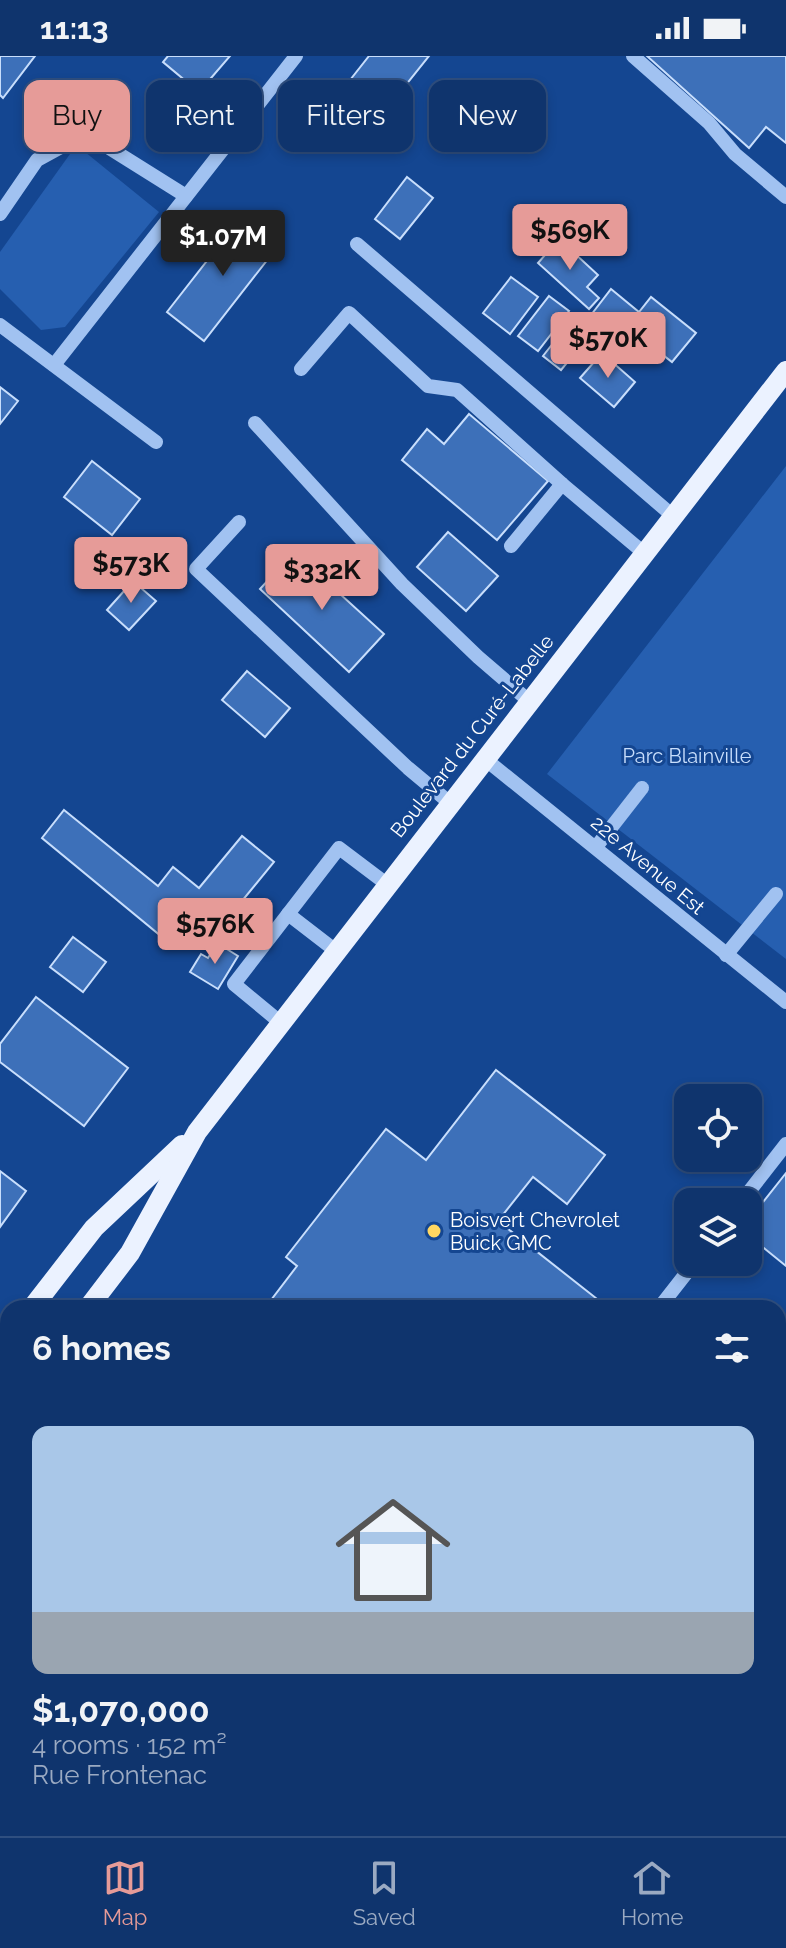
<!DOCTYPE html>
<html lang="en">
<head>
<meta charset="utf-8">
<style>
	body { margin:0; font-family:Raleway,sans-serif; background:#183c72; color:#f1f3f6; height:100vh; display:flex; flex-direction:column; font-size:30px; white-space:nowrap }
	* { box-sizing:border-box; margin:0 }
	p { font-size:26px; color:#9baac2 }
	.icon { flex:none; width:44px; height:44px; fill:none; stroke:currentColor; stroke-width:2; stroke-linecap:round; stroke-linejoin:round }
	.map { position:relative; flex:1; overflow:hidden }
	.side { position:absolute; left:0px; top:1244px; width:786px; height:536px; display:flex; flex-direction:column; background:#0f346d; border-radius:24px 24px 0 0; box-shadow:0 4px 12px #0003,0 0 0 2px #2f4f80 }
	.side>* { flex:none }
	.hud { position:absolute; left:24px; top:24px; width:738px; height:72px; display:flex; gap:16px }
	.tools { position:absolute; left:674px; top:1028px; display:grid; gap:16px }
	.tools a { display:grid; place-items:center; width:88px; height:88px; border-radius:16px; background:#0f346d; box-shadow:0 4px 12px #0003,0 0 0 2px #2f4f80; font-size:40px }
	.price { position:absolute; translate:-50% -68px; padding:0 18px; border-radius:8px; background:#e69b98; color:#111; font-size:26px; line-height:52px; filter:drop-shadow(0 2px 4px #0008) }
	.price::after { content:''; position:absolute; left:50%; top:48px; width:24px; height:18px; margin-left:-12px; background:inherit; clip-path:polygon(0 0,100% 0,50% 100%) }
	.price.on { background:#222; color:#fff }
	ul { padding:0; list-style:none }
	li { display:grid; align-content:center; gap:16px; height:424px; padding:0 32px }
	li span { display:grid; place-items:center; height:248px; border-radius:16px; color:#555 }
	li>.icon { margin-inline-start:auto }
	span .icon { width:144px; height:144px; fill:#fffc; stroke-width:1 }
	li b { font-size:34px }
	h2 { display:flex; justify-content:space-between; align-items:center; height:96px; padding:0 32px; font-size:34px }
	.pill { padding:0 28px; border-radius:16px; background:#0f346d; box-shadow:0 4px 12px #0003,0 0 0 2px #2f4f80; font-size:28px; line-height:72px }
	.pill.on { background:#e69b98; color:#111 }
	.status { display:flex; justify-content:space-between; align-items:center; height:56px; padding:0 40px; background:#0f346d; direction:ltr }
	.status svg { height:22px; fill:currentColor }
	.tabs { display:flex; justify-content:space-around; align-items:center; height:112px; border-top:2px solid #2f4f80; background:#0f346d; font-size:22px; color:#9baac2 }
	.tabs a { display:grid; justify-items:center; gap:4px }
	.tabs .on { color:#e69b98 }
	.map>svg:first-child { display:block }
	.green { fill:#265fb0 }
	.building { fill:#3d70b9; stroke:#c8defc; stroke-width:2 }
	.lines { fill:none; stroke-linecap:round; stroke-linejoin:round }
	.minor { stroke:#a1c2f1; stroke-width:14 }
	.major { stroke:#ebf2ff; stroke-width:20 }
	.poi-dot { fill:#ffd761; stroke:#144691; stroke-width:3 }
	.labels { text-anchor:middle; stroke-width:6; stroke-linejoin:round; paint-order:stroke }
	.street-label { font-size:20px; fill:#fff; stroke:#144691 }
	.park-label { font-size:20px; fill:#c8defc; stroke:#144691 }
	.poi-label { font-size:20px; fill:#fff; stroke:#144691; text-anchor:start }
</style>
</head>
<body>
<div class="status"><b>11:13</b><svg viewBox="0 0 49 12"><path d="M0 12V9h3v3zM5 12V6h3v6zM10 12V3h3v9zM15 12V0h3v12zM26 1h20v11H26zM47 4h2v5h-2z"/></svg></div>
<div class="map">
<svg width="786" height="1780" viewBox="0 0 786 1780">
	<rect width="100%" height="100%" fill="#144691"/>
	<g class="green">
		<polygon points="85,96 159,156 65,271 41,274 0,233 0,196 70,98"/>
		<polygon points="786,410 786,903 547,718"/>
	</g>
	<g class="building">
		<polygon points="0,0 35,0 3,42 0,39"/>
		<polygon points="168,0 230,0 199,36 163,6"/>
		<polygon points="369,0 429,0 353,95 317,66"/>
		<polygon points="647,0 786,0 786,87 766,71 749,92"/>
		<polygon points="407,121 433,142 400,183 375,163"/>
		<polygon points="242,160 279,189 204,285 167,256"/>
		<polygon points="559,183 598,219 587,231 599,242 589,253 538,207"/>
		<polygon points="511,221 538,241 510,278 483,257"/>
		<polygon points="611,233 639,256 651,241 696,277 672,306 645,285 636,296 591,259"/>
		<polygon points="549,240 569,255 538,295 518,280"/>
		<polygon points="562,276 580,291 561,314 543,300"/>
		<polygon points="602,297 635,326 614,351 580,322"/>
		<polygon points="0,331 18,345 0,368"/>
		<polygon points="469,358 548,425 497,484 402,404 427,373 444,388"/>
		<polygon points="92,405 140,443 112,479 64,441"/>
		<polygon points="448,476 498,520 466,555 417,511"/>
		<polygon points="294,496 384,578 349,616 260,533"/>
		<polygon points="133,525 156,545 129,574 107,554"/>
		<polygon points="247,615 290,652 265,681 222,644"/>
		<polygon points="64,754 158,830 173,811 199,832 242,780 274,806 233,856 222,847 195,879 187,873 173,890 42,782"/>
		<polygon points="73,881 106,906 83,936 50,911"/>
		<polygon points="217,887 238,900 218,933 190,916 201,898 208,902"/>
		<polygon points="36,941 128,1012 84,1070 0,1006 0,988"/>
		<polygon points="496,1014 605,1099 567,1148 533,1121 498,1165 606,1250 604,1252 265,1252 297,1210 286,1201 386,1073 426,1104"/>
		<polygon points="0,1115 26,1135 0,1171"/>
		<polygon points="786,1117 786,1210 748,1179 748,1165"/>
		<polygon points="778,1431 786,1437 786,1512 778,1522"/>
		<polygon points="8,1570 8,1679 0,1689 0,1581"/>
		<polygon points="786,1663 786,1780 694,1780 700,1772 778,1772 778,1673"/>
	</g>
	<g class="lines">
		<g class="minor">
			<polyline points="633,0 709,67 735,98 786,141"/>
			<polyline points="0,158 37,104 79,81 103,88 186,140"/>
			<polyline points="357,188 673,460"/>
			<polyline points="0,269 156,386"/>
			<polyline points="54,309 296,0"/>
			<polyline points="301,313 349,257 428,330 457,334 562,428"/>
			<polyline points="255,367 402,528 478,601 529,645"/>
			<polyline points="239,466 196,513 408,712 450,747"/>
			<polyline points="511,490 562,428 644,497"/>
			<polyline points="485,703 786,946"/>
			<polyline points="596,791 642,732"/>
			<polyline points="288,858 336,895"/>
			<polyline points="726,899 776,838"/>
			<polyline points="281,967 234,928 339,792 388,829"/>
			<polyline points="741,1146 786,1088"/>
			<polyline points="659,1252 695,1206"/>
		</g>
		<g class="major">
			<polyline points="32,1252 94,1172 182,1089"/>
			<polyline points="88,1252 130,1197 197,1076 786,315"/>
			<polyline points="0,1294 8,1283"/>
			<polyline points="0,1367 8,1356"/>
		</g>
	</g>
	<circle class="poi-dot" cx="434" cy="1175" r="8"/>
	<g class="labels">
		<g class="street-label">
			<text transform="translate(472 680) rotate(-52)" y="7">Boulevard du Curé-Labelle</text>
			<text transform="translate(648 809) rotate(40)" y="7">22e Avenue Est</text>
		</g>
		<g class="park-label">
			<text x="687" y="707">Parc Blainville</text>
		</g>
		<g class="poi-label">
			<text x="450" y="1171">Boisvert Chevrolet<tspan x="450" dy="23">Buick GMC</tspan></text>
		</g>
	</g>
</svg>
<div class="tools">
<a><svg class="icon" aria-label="locate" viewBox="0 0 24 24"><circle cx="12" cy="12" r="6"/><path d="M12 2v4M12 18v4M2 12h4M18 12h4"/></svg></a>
<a><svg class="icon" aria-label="layers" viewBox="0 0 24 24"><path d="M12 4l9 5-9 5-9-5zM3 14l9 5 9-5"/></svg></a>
</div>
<b class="price" style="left:570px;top:216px">$569K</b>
<b class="price on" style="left:223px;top:222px">$1.07M</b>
<b class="price" style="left:608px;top:324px">$570K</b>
<b class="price" style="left:131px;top:549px">$573K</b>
<b class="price" style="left:322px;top:556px">$332K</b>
<b class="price" style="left:215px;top:910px">$576K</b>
<div class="hud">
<a class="pill on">Buy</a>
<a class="pill">Rent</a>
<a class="pill">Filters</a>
<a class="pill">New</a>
</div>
<section class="side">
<h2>6 homes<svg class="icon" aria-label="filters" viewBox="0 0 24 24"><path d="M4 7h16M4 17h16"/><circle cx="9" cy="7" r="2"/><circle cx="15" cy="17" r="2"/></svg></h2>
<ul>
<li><span style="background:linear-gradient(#a9c7e8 75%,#9aa5b1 0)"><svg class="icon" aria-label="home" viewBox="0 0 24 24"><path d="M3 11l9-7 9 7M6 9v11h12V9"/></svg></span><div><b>$1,070,000</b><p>4 rooms · 152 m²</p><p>Rue Frontenac</p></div></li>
</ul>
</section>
</div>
<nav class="tabs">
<a class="on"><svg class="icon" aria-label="map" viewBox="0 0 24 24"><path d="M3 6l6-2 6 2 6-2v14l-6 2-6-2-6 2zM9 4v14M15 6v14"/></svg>Map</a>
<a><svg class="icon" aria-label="saved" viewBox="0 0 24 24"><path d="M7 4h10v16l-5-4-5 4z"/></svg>Saved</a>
<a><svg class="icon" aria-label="home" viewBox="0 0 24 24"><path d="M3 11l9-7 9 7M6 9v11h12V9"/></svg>Home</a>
</nav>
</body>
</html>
